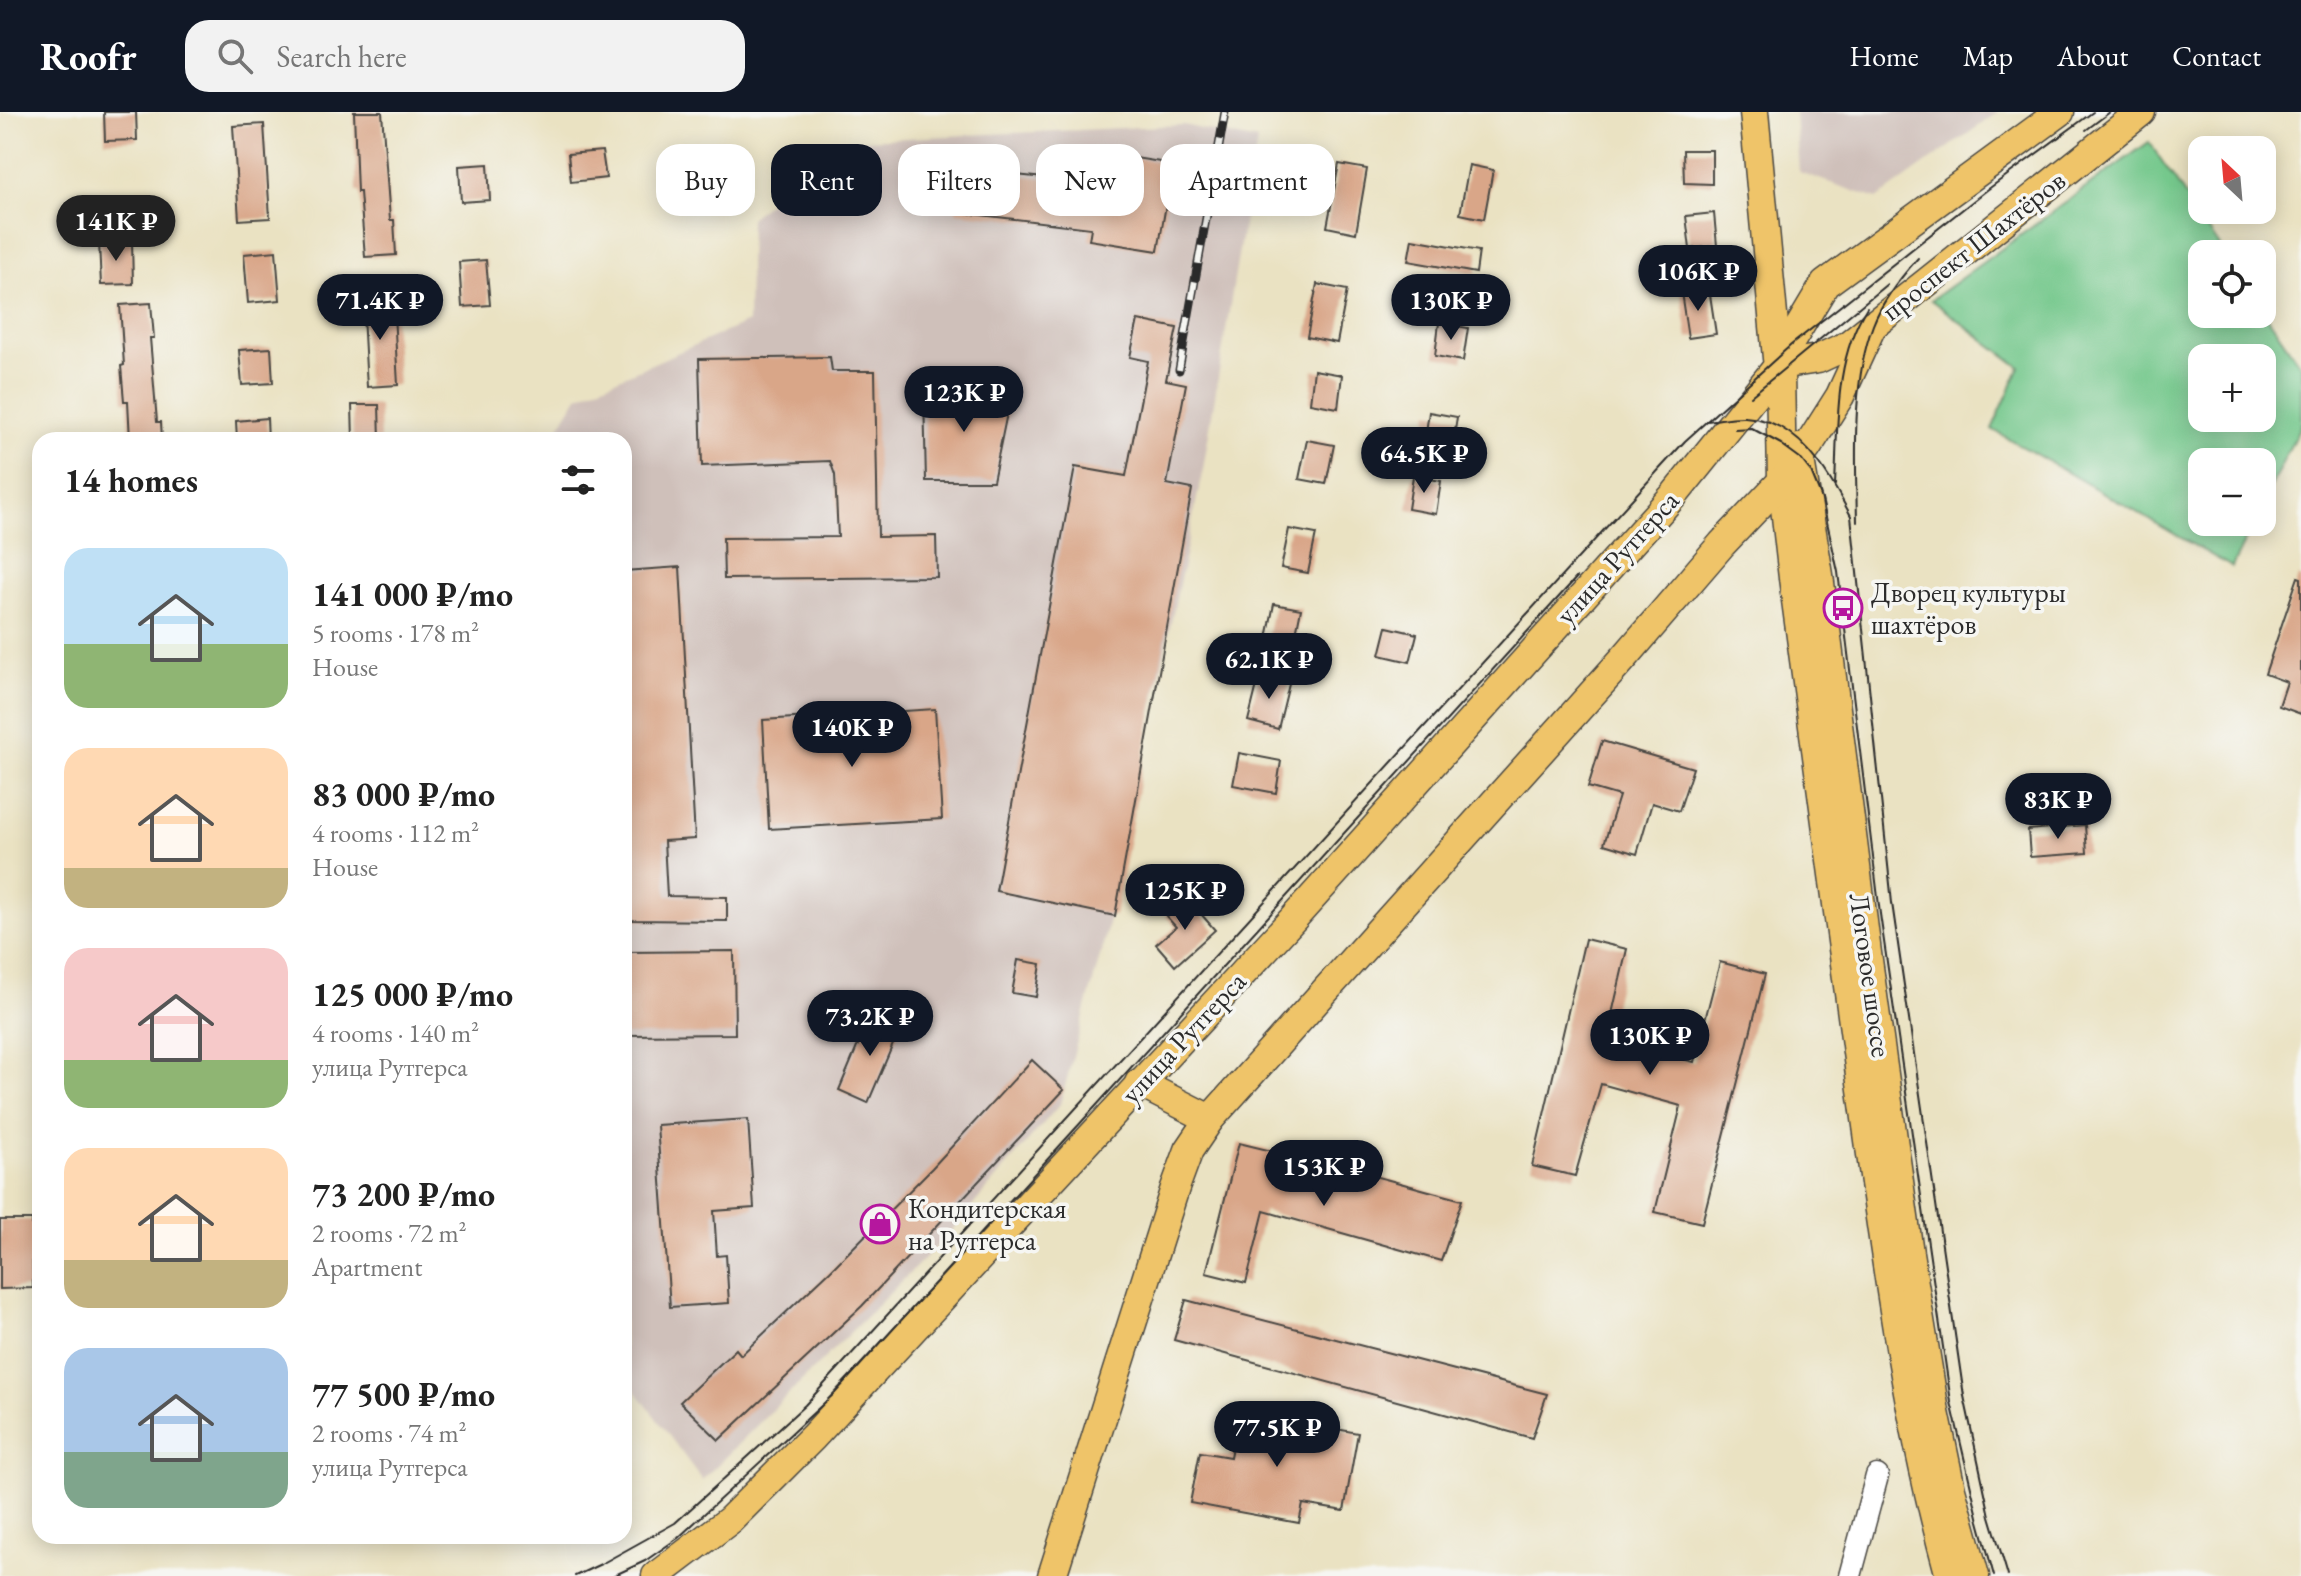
<!DOCTYPE html>
<html lang="en">
<head>
<meta charset="utf-8">
<style>
	body { margin:0; font-family:"EB Garamond",serif; background:#f2f2f2; color:#222; height:100vh; display:flex; flex-direction:column; font-size:30px; white-space:nowrap }
	* { box-sizing:border-box; margin:0 }
	p { font-size:26px; color:#767676 }
	.icon { flex:none; width:44px; height:44px; fill:none; stroke:currentColor; stroke-width:2; stroke-linecap:round; stroke-linejoin:round }
	.map { position:relative; flex:1; overflow:hidden }
	.details { position:absolute; left:32px; top:320px; width:600px; height:1112px; display:flex; flex-direction:column; background:#fff; border-radius:24px; box-shadow:0 4px 20px #0003 }
	.details>* { flex:none }
	.hud { position:absolute; left:656px; top:32px; width:760px; height:72px; display:flex; gap:16px }
	.needle { width:52px; rotate:334deg }
	.fabs { position:absolute; left:2188px; top:24px; display:grid; gap:16px }
	.fabs a { display:grid; place-items:center; width:88px; height:88px; border-radius:16px; background:#fff; box-shadow:0 4px 20px #0003; font-size:40px }
	.price { position:absolute; translate:-50% -68px; padding:0 18px; border-radius:28px; background:#111827; color:#fff; font-size:26px; line-height:52px; filter:drop-shadow(0 2px 4px #0008) }
	.price::after { content:''; position:absolute; left:50%; top:48px; width:24px; height:18px; margin-left:-12px; background:inherit; clip-path:polygon(0 0,100% 0,50% 100%) }
	.price.selected { background:#222; color:#fff }
	ul { padding:0; list-style:none }
	li { display:flex; align-items:center; gap:24px; height:200px; padding:0 32px }
	li span { display:grid; place-items:center; flex:none; width:224px; height:160px; border-radius:24px; color:#555 }
	li>.icon { margin-inline-start:auto }
	span .icon { width:96px; height:96px; fill:#fffc; stroke-width:1 }
	li b { font-size:34px }
	h2 { display:flex; justify-content:space-between; align-items:center; height:96px; padding:0 32px; font-size:34px }
	.chip { padding:0 28px; border-radius:24px; background:#fff; box-shadow:0 4px 20px #0003; font-size:28px; line-height:72px }
	.chip.selected { background:#111827; color:#fff }
	header { display:flex; align-items:center; gap:48px; box-sizing:border-box; height:112px; padding:0 40px; background:#111827; color:#fff }
	header strong { font-size:38px }
	nav { display:flex; gap:44px; margin-inline-start:auto; font-size:28px }
	.search { width:560px; height:72px; background:#f2f2f2; display:flex; align-items:center; gap:20px; box-sizing:border-box; padding:0 28px; border-radius:24px; color:#767676; font-size:30px }
	.map>svg:first-child { display:block }
	.industrial { fill:#cfc0ba }
	.green { fill:#75c88c; stroke:#507a5c; stroke-width:2; fill-rule:evenodd }
	.building { fill:#d9a688 }
	.lines { fill:none; stroke-linecap:round; stroke-linejoin:round }
	.minor-casing { stroke:#484642; stroke-width:25 }
	.major-casing { stroke:#484642; stroke-width:31 }
	.minor { stroke:#fff; stroke-width:22 }
	.major { stroke:#efc469; stroke-width:28 }
	.tram { stroke:#2b2b2b; stroke-width:2 }
	.rail-casing { stroke:#2b2b2b; stroke-width:9 }
	.rail { stroke:#f6f6f2; stroke-width:6; stroke-dasharray:18; stroke-linecap:butt }
	.labels { text-anchor:middle; stroke-width:7; stroke-linejoin:round; paint-order:stroke }
	.street-label { font-size:28px; fill:#2b2b2b; stroke:#f6f6f2 }
	.poi-label { font-size:28px; fill:#2b2b2b; stroke:#f6f6f2; text-anchor:start }
</style>
</head>
<body>
<header>
<strong>Roofr</strong>
<div class="search"><svg class="icon" aria-label="search" viewBox="0 0 24 24"><circle cx="10" cy="10" r="6"/><path d="M15 15l6 6"/></svg>Search here</div>
<nav><a>Home</a><a>Map</a><a>About</a><a>Contact</a></nav>
</header>
<div class="map">
<svg width="2301" height="1464" viewBox="0 0 2301 1464">
	<rect width="100%" height="100%" fill="#f6f6f2"/>
	<filter id="ink" filterUnits="userSpaceOnUse"><feTurbulence type="fractalNoise" baseFrequency=".0125" numOctaves="2"/><feDisplacementMap in="SourceGraphic" scale="16" xChannelSelector="R" yChannelSelector="G"/><feConvolveMatrix kernelMatrix="1 2 1 2 8 2 1 2 1" color-interpolation-filters="sRGB"/></filter>
	<filter id="wash" filterUnits="userSpaceOnUse"><feTurbulence type="fractalNoise" baseFrequency=".006" numOctaves="4" result="noise"/><feDisplacementMap in="SourceGraphic" scale="32" xChannelSelector="R" yChannelSelector="G"/><feGaussianBlur stdDeviation="1.8" result="paint"/><feColorMatrix in="noise" values="0 0 0 0 0 0 0 0 0 0 0 0 0 0 0 0 0 1.4 0 .05"/><feComposite in="paint" operator="in"/></filter>
	<g filter="url(#wash)">
		<rect width="100%" height="100%" fill="#eae2c2"/>
		<g class="industrial">
			<polygon points="1795,0 1998,0 1877,87 1799,60"/>
			<polygon points="1183,13 1257,29 1203,357 1105,826 1060,992 945,1126 702,1368 624,1263 624,328 551,328 578,284 748,210 750,106 843,29"/>
		</g>
		<path class="green" d="M 2149,30 L 2225,142 L 2202,142 L 2202,202 L 2262,202 L 2262,197 L 2301,254 L 2301,312 L 2262,393 L 2262,350 L 2202,350 L 2202,410 L 2254,410 L 2232,455 L 1992,317 L 2020,255 L 1931,188 ZM 2202,246 L 2262,246 L 2262,306 L 2202,306 Z"/>
		<g id="blocks">
			<g class="building">
				<polygon points="104,0 136,0 137,28 105,29"/>
				<polygon points="354,0 382,0 390,108 394,108 396,143 365,145 360,80 357,80"/>
				<polygon points="264,12 270,106 239,108 233,14"/>
				<polygon points="1683,38 1712,38 1712,72 1684,71"/>
				<polygon points="602,39 606,66 571,70 568,42"/>
				<polygon points="1104,41 1173,52 1158,139 1089,128 1091,116 956,100 961,57 1099,72"/>
				<polygon points="488,52 490,88 461,90 459,54"/>
				<polygon points="1339,52 1367,57 1356,121 1327,115"/>
				<polygon points="1469,53 1493,58 1484,107 1460,102"/>
				<polygon points="1714,101 1717,134 1690,137 1686,104"/>
				<polygon points="1412,127 1479,139 1476,161 1408,149"/>
				<polygon points="132,129 133,172 101,173 99,130"/>
				<polygon points="276,139 280,188 248,191 244,142"/>
				<polygon points="486,148 490,193 462,195 459,150"/>
				<polygon points="1317,172 1347,178 1337,231 1307,225"/>
				<polygon points="1709,176 1716,222 1688,226 1681,180"/>
				<polygon points="393,184 398,273 367,275 362,186"/>
				<polygon points="151,191 154,226 150,226 157,310 161,310 162,328 130,328 128,289 124,289 121,254 124,253 120,193"/>
				<polygon points="1138,208 1177,216 1166,268 1186,272 1167,372 1192,377 1115,804 996,779 1075,355 1126,364 1148,249 1130,245"/>
				<polygon points="1439,211 1468,216 1463,249 1435,244"/>
				<polygon points="271,236 273,271 242,273 239,238"/>
				<polygon points="830,245 832,259 875,259 878,425 936,424 937,465 724,467 723,426 838,425 835,363 830,349 702,354 699,247"/>
				<polygon points="1314,258 1342,263 1338,296 1310,291"/>
				<polygon points="1012,277 993,369 926,369 924,282"/>
				<polygon points="352,293 379,293 380,328 353,328"/>
				<polygon points="1429,300 1457,305 1452,338 1424,333"/>
				<polygon points="267,306 268,328 237,328 236,309"/>
				<polygon points="1307,328 1334,333 1326,372 1299,367"/>
				<polygon points="1413,364 1441,369 1436,402 1408,397"/>
				<polygon points="1289,417 1316,422 1308,461 1281,456"/>
				<polygon points="680,455 695,727 664,729 667,784 727,785 727,809 630,808 630,767 624,768 624,459"/>
				<polygon points="2298,465 2301,466 2301,602 2279,594 2287,570 2265,562"/>
				<polygon points="1274,492 1301,497 1293,536 1266,531"/>
				<polygon points="1387,515 1417,522 1410,550 1380,543"/>
				<polygon points="1260,561 1290,568 1278,617 1248,609"/>
				<polygon points="935,597 942,707 769,717 763,608"/>
				<polygon points="1602,629 1693,656 1679,699 1652,691 1637,742 1604,732 1619,684 1588,675"/>
				<polygon points="1239,641 1281,649 1276,681 1233,673"/>
				<polygon points="2085,713 2087,741 2030,745 2028,718"/>
				<polygon points="1187,786 1215,818 1175,854 1156,832 1176,815 1166,804"/>
				<polygon points="1585,827 1627,837 1606,928 1694,950 1720,850 1765,862 1702,1111 1655,1100 1681,994 1601,972 1575,1064 1532,1054"/>
				<polygon points="734,839 735,922 624,923 624,840"/>
				<polygon points="1018,848 1041,852 1036,885 1012,881"/>
				<polygon points="880,902 902,911 868,991 839,978 868,909 875,913"/>
				<polygon points="1032,948 1064,978 862,1194 719,1328 680,1290 736,1237 741,1243 830,1159 932,1056"/>
				<polygon points="748,1007 754,1096 714,1099 717,1144 726,1143 729,1191 670,1195 657,1013"/>
				<polygon points="1239,1031 1304,1047 1305,1045 1462,1088 1441,1149 1264,1099 1246,1171 1206,1161"/>
				<polygon points="0,1108 32,1108 33,1176 0,1177"/>
				<polygon points="1186,1188 1547,1282 1532,1326 1174,1228"/>
				<polygon points="1239,1299 1358,1321 1344,1399 1303,1392 1299,1411 1190,1391 1200,1340 1230,1345"/>
			</g>
		</g>
	</g>
	<g filter="url(#ink)">
		<use href="#blocks" fill-opacity="0" stroke="#484642" stroke-width="2"/>
		<g class="lines">
			<defs>
				<polyline id="minor" points="1850,1464 1877,1364"/>
				<g id="major">
					<path d="M 1754,0 L 1777,246 L 1780,260 L 1782,369 L 1793,466 C 1816,634 1839,802 1861,970 C 1884,1136 1905,1302 1950,1464"/>
					<polyline points="1779,253 1818,247 1848,233 2141,0"/>
					<polyline points="1798,336 1819,463 1867,841 1909,1141 1935,1300 1951,1377 1975,1464"/>
					<polyline points="1139,971 1210,1007"/>
					<polyline points="656,1464 730,1408 813,1325 1293,807 1675,382 1779,253 1785,239 1825,172 2060,0"/>
					<polyline points="1052,1464 1175,1076 1189,1038 1210,1007 1624,546 1722,432 1782,369 1807,336 1840,284 1873,212"/>
				</g>
			</defs>
			<use href="#minor" class="minor-casing"/>
			<use href="#major" class="major-casing"/>
			<use href="#minor" class="minor"/>
			<use href="#major" class="major"/>
			<g class="tram">
				<polyline points="2086,18 2110,0"/>
				<polyline points="1751,284 1887,172"/>
				<path d="M 1707,309 C 1719,308 1733,304 1745,305 C 1800,308 1828,362 1851,404 L 1892,791 L 1964,1284 L 1990,1404 L 2008,1464"/>
				<polyline points="1735,317 1751,316 1781,332 1800,346 1811,360 1822,387 1838,460 1880,802 1951,1290 1979,1409 1994,1464"/>
				<path d="M 1835,373 C 1838,313 1834,247 1867,195"/>
				<path d="M 1857,410 C 1856,349 1851,271 1873,213 C 1882,189 1901,165 1918,146"/>
				<polyline points="575,1464 603,1451 675,1411 805,1293 1685,329 1791,233 1987,78 2093,0"/>
				<polyline points="613,1464 645,1449 678,1426 835,1281 1577,465"/>
			</g>
			<defs>
				<polyline id="rail" points="1179,258 1225,0"/>
			</defs>
			<use href="#rail" class="rail-casing"/>
			<use href="#rail" class="rail"/>
		</g>
	</g>
	<defs>
		<symbol id="bus-ring" viewBox="-11 -11 22 22"><circle r="9.5" fill="#f6f6f2" stroke="#b5179e" stroke-width="1.5"/><path d="M-5-6H5V4H4V6H2V4H-2V6H-4V4H-5ZM-3.5-4V0h7V-4ZM-3.5 1.2v1.5H-2V1.2ZM2 1.2v1.5H3.5V1.2Z" fill="#b5179e"/></symbol>
		<symbol id="shop-ring" viewBox="-11 -11 22 22"><circle r="9.5" fill="#f6f6f2" stroke="#b5179e" stroke-width="1.5"/><path d="M-5-2.5h2.3a2.7 3.5 0 0 1 5.4 0H5L5.5 6h-11ZM-1.5-2.5h3a1.5 2.3 0 0 0-3 0Z" fill="#b5179e"/></symbol>
	</defs>
	<g fill-rule="evenodd">
		<use href="#bus-ring" x="1821" y="474" width="44" height="44"/>
		<use href="#shop-ring" x="858" y="1090" width="44" height="44"/>
	</g>
	<g class="labels">
		<g class="street-label">
			<text transform="translate(1973 133) rotate(-38)" y="10">проспект Шахтёров</text>
			<text transform="translate(1617 445) rotate(-48)" y="10">улица Рутгерса</text>
			<text transform="translate(1871 863) rotate(82)" y="10">Логовое шоссе</text>
			<text transform="translate(1183 925) rotate(-47)" y="10">улица Рутгерса</text>
		</g>
		<g class="poi-label">
			<text x="1871" y="490">Дворец культуры<tspan x="1871" dy="32">шахтёров</tspan></text>
			<text x="908" y="1106">Кондитерская<tspan x="908" dy="32">на Рутгерса</tspan></text>
		</g>
	</g>
</svg>
<div class="fabs">
<a><svg class="needle" viewBox="-14 -14 28 28"><path d="M0-13l5 13h-10z" fill="#e53935"/><path d="M0 13l5-13h-10z" fill="#767676"/></svg></a>
<a><svg class="icon" aria-label="locate" viewBox="0 0 24 24"><circle cx="12" cy="12" r="6"/><path d="M12 2v4M12 18v4M2 12h4M18 12h4"/></svg></a>
<a>+</a>
<a>−</a>
</div>
<b class="price selected" style="left:116px;top:151px">141K ₽</b>
<b class="price" style="left:1698px;top:201px">106K ₽</b>
<b class="price" style="left:380px;top:230px">71.4K ₽</b>
<b class="price" style="left:1451px;top:230px">130K ₽</b>
<b class="price" style="left:964px;top:322px">123K ₽</b>
<b class="price" style="left:1424px;top:383px">64.5K ₽</b>
<b class="price" style="left:1269px;top:589px">62.1K ₽</b>
<b class="price" style="left:852px;top:657px">140K ₽</b>
<b class="price" style="left:2058px;top:729px">83K ₽</b>
<b class="price" style="left:1185px;top:820px">125K ₽</b>
<b class="price" style="left:870px;top:946px">73.2K ₽</b>
<b class="price" style="left:1650px;top:965px">130K ₽</b>
<b class="price" style="left:1324px;top:1096px">153K ₽</b>
<b class="price" style="left:1277px;top:1357px">77.5K ₽</b>
<div class="hud">
<a class="chip">Buy</a>
<a class="chip selected">Rent</a>
<a class="chip">Filters</a>
<a class="chip">New</a>
<a class="chip">Apartment</a>
</div>
<section class="details">
<h2>14 homes<svg class="icon" aria-label="filters" viewBox="0 0 24 24"><path d="M4 7h16M4 17h16"/><circle cx="9" cy="7" r="2"/><circle cx="15" cy="17" r="2"/></svg></h2>
<ul>
<li><span style="background:linear-gradient(#bfe0f5 60%,#8fb573 0)"><svg class="icon" aria-label="home" viewBox="0 0 24 24"><path d="M3 11l9-7 9 7M6 9v11h12V9"/></svg></span><div><b>141 000 ₽/mo</b><p>5 rooms · 178 m²</p><p>House</p></div></li>
<li><span style="background:linear-gradient(#ffd9b3 75%,#c2b280 0)"><svg class="icon" aria-label="home" viewBox="0 0 24 24"><path d="M3 11l9-7 9 7M6 9v11h12V9"/></svg></span><div><b>83 000 ₽/mo</b><p>4 rooms · 112 m²</p><p>House</p></div></li>
<li><span style="background:linear-gradient(#f6c9c9 70%,#8fb573 0)"><svg class="icon" aria-label="home" viewBox="0 0 24 24"><path d="M3 11l9-7 9 7M6 9v11h12V9"/></svg></span><div><b>125 000 ₽/mo</b><p>4 rooms · 140 m²</p><p>улица Рутгерса</p></div></li>
<li><span style="background:linear-gradient(#ffd9b3 70%,#c2b280 0)"><svg class="icon" aria-label="home" viewBox="0 0 24 24"><path d="M3 11l9-7 9 7M6 9v11h12V9"/></svg></span><div><b>73 200 ₽/mo</b><p>2 rooms · 72 m²</p><p>Apartment</p></div></li>
<li><span style="background:linear-gradient(#a9c7e8 65%,#7fa58c 0)"><svg class="icon" aria-label="home" viewBox="0 0 24 24"><path d="M3 11l9-7 9 7M6 9v11h12V9"/></svg></span><div><b>77 500 ₽/mo</b><p>2 rooms · 74 m²</p><p>улица Рутгерса</p></div></li>
</ul>
</section>
</div>
</body>
</html>
